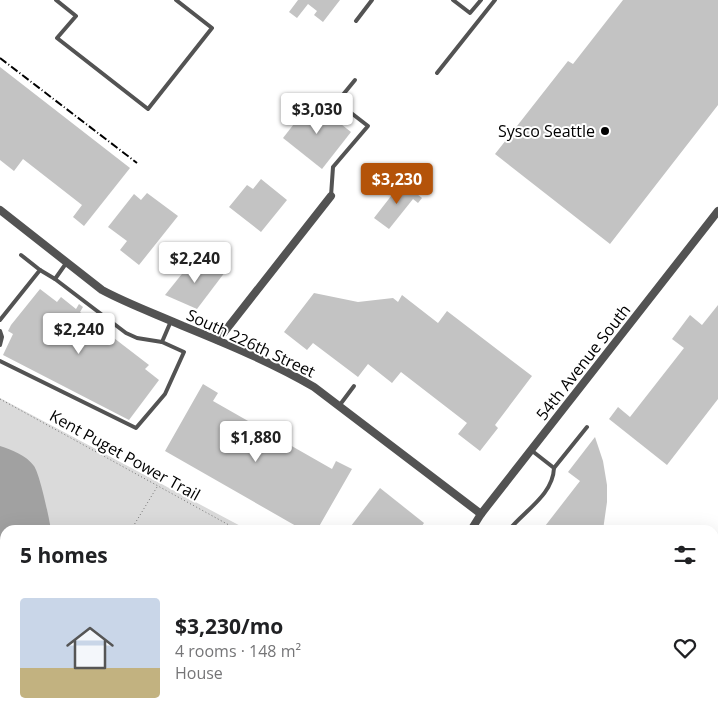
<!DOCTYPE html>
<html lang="en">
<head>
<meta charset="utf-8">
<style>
	body { margin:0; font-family:"Open Sans",sans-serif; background:#f2f2f2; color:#202124; height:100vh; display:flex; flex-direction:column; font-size:19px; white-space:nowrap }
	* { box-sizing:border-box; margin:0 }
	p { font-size:16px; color:#757577 }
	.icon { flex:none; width:28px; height:28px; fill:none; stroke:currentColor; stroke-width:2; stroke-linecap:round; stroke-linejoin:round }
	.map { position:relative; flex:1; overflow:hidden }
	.side { position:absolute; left:0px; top:525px; width:719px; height:196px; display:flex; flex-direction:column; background:#fff; border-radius:15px 15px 0 0; box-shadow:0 5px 20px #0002 }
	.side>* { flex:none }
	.price { position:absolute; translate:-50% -42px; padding:0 11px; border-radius:5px; background:#fff; color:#222; font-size:16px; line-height:32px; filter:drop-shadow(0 1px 2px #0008) }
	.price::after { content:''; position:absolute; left:50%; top:30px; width:15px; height:11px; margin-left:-8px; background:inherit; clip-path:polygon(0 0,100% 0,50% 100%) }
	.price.current { background:#b45309; color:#fff }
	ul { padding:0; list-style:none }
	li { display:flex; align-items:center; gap:15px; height:125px; padding:0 20px }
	li span { display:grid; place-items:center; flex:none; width:140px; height:100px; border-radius:5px; color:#555 }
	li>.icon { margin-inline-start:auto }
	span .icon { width:60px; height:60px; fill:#fffc; stroke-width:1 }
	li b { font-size:21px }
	h2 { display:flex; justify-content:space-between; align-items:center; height:60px; padding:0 20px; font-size:21px }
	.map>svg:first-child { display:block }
	.green { fill:#dadada }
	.water { fill:#a1a1a1 }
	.building { fill:#c3c3c3 }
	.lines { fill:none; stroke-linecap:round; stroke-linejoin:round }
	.path { stroke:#757575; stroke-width:1; stroke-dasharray:1 2.5; stroke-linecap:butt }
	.service { stroke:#535353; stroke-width:4 }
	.minor { stroke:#535353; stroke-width:8 }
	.rail { stroke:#000; stroke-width:2; stroke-dasharray:8 2.5 1 2.5; stroke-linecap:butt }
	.poi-dot { fill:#000; stroke:#fff; stroke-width:2 }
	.labels { text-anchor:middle; stroke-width:4; stroke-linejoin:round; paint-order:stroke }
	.poi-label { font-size:16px; fill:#000; stroke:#fff; text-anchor:end }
	.street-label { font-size:16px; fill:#000; stroke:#fff }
</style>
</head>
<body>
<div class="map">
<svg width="718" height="721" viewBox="0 0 718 721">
	<rect width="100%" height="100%" fill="#fff"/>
	<polygon class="green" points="0,398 248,530 5,530 5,716 536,716 542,721 0,721"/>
	<path class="water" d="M 0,446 C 12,450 26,455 34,466 C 40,475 49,517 51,530 L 5,530 L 5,641 L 0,646 Z"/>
	<g class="building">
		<polygon points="298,0 340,0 323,22 314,15 317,11 308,4 297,18 289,12"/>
		<polygon points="623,0 718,0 718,105 610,244 495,154 568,61 573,64"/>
		<polygon points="0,67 130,168 84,226 73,217 82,205 23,159 14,171 0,160"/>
		<polygon points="312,101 351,132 322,169 283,138"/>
		<polygon points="261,179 287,200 261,232 229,207 247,185 253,189"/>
		<polygon points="402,182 422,198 418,203 413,199 389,229 374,218"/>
		<polygon points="147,193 178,216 139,265 120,250 127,241 108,227 134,194 141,200"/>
		<polygon points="194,259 225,272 197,309 165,295"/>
		<polygon points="40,289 57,302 61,297 76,309 79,304 83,307 80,312 149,365 145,369 159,380 129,420 3,355 13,334 8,331 11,325"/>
		<polygon points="314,293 358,302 393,298 398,302 402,295 438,323 447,311 532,376 495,425 498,428 480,451 458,434 467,423 401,372 392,383 368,364 358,377 313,343 307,350 284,332"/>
		<polygon points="718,305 718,399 667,465 609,419 618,407 630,417 684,348 672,339 690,315 702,325"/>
		<polygon points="203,384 218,393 213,401 332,469 336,461 352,469 317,530 303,530 165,451"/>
		<polygon points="595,437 603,461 607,485 607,502 603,530 542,530 580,481 568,472"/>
		<polygon points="380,488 424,523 419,530 348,530"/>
	</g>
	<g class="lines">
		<g class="path">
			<polyline points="0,399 238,530"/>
			<polyline points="131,530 157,487"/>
			<polyline points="534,716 540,721"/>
		</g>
		<g class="service">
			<polyline points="56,0 76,16 57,38 148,109 212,28 176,0"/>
			<polyline points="453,0 470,13 481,0"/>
			<polyline points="356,21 372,0"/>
			<polyline points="437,73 495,0"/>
			<polyline points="331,196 333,167 368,126 337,102 355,80"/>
			<polyline points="67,262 55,279 126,333 137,338 162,342"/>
			<polyline points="40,270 55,279"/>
			<polyline points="0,320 40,270 21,255"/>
			<polyline points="0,331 2,337 0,345"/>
			<polyline points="0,361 136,428 165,394 184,352 162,342 171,321"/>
			<polyline points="339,406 354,386"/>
			<polyline points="531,450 554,468"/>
			<path d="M 509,530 C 524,511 553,495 554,468 L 587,427"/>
		</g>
		<g class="minor">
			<path d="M 0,210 L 102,290 C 128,304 156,314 183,326 C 227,344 273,363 314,387 L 481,514"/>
			<polyline points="218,340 331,196"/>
			<polyline points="471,530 481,514 718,211"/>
		</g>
		<polyline class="rail" points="0,58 137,163"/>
	</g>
	<circle class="poi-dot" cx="605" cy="131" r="5"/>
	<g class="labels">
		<g class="poi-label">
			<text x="595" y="137">Sysco Seattle</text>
		</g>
		<g class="street-label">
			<text transform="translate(251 343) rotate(25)" y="6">South 226th Street</text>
			<text transform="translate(583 362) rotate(-52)" y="6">54th Avenue South</text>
			<text transform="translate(125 455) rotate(29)" y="6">Kent Puget Power Trail</text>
		</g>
	</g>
</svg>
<b class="price" style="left:317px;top:135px">$3,030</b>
<b class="price current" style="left:397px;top:205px">$3,230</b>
<b class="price" style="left:195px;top:284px">$2,240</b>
<b class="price" style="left:79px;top:355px">$2,240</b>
<b class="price" style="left:256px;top:463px">$1,880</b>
<section class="side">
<h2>5 homes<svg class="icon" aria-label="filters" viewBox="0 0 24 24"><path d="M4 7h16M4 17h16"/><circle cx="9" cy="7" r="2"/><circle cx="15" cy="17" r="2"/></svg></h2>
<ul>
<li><span style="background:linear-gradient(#c9d6e8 70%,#c2b280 0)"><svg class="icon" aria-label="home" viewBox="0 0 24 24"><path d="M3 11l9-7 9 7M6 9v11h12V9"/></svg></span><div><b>$3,230/mo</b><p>4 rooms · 148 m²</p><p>House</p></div><svg class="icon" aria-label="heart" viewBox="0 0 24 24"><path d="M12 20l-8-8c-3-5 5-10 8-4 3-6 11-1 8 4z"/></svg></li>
</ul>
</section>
</div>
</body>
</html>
